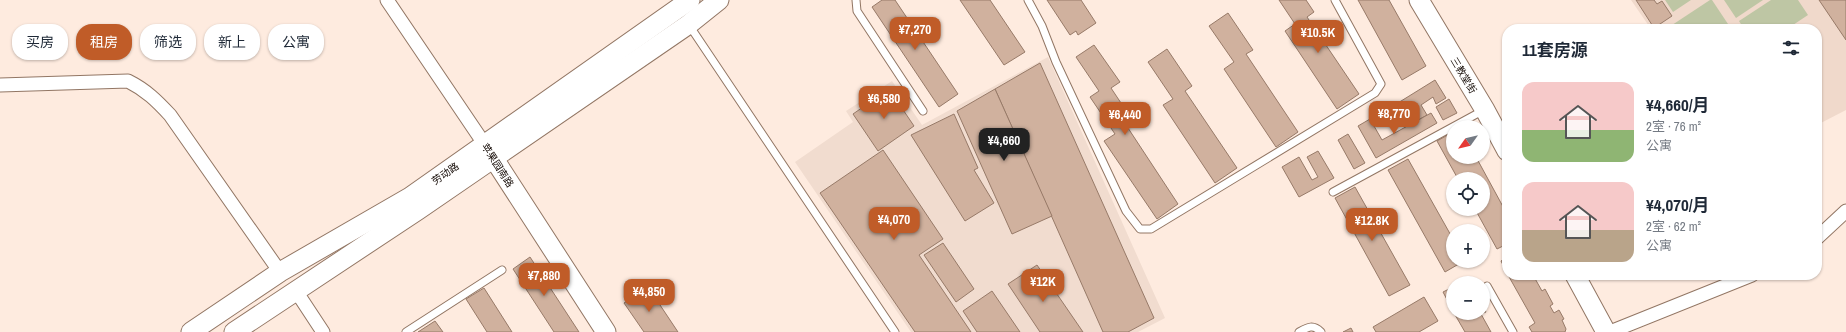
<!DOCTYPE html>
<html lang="zh">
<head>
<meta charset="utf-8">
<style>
	body { margin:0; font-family:"Archivo Narrow","Noto Sans SC",sans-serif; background:#f2f2f3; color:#1f2937; height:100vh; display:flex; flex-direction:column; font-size:15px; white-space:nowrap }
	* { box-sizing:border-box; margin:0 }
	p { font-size:13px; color:#747a83 }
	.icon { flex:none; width:22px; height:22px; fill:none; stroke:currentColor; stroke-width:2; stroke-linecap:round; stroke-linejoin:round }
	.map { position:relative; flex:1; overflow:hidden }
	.sheet { position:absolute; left:1502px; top:24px; width:320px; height:256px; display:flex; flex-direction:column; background:#fff; border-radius:16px; box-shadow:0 1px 3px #0004 }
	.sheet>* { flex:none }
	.banner { position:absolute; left:12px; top:24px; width:380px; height:36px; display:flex; gap:8px }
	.needle { width:26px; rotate:236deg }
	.controls { position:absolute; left:1446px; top:120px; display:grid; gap:8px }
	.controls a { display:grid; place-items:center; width:44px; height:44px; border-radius:50%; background:#fff; box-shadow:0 1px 3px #0004; font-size:20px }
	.price { position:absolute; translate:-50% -34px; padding:0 9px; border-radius:8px; background:#c05c28; color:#fff; font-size:13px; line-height:26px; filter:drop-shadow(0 1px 2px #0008) }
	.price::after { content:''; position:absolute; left:50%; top:24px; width:12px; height:9px; margin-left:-6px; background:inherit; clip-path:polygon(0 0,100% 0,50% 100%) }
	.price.current { background:#222; color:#fff }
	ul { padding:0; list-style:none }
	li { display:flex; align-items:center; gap:12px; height:100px; padding:0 20px }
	li span { display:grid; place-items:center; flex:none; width:112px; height:80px; border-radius:12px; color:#555 }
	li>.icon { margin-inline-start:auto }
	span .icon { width:48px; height:48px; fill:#fffc; stroke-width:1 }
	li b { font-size:17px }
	h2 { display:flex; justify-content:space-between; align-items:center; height:48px; padding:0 20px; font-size:17px }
	.chip { padding:0 14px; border-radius:16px; background:#fff; box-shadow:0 1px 3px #0004; font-size:14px; line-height:36px }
	.chip.current { background:#c05c28; color:#fff }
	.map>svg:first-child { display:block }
	.commercial { fill:#f1dccf }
	.built { fill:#f0d9cb }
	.green { fill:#bec6a4 }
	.building { fill:#d0b19e; stroke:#977a68 }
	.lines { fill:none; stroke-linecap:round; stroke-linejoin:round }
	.lane-casing { stroke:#927664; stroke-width:9 }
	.street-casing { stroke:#927664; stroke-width:15 }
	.secondary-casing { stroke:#927664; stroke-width:21 }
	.lane { stroke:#fff; stroke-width:7 }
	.street { stroke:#fff; stroke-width:13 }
	.secondary { stroke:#fff; stroke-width:19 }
	.labels { text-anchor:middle; stroke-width:3; stroke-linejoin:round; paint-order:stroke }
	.street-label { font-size:10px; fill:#130904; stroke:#fff }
</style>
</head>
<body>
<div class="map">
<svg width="1846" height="332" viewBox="0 0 1846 332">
	<rect width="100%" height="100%" fill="#feebdf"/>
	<polygon class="commercial" points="1048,57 1165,318 1138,332 911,332 795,162 853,122 846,111 892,81 922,125"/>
	<polygon class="built" points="1631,0 1846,0 1846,110 1817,125 1817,29 1651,29"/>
	<g class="green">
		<polygon points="1665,0 1691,0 1673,12"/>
		<polygon points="1710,0 1712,0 1728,24 1721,29 1666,29"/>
		<polygon points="1724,0 1763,0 1736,18"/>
		<polygon points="1771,0 1798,0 1808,15 1787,29 1744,29 1739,21"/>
	</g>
	<g class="building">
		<polygon points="882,0 895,0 958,94 939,107 872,7"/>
		<polygon points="960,0 990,0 1025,52 1004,65"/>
		<polygon points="1047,0 1081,0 1096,23 1078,35 1076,31 1070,35"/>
		<polygon points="1279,0 1306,0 1314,12 1307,17 1359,94 1337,109 1285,31 1295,24"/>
		<polygon points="1358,0 1389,0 1426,66 1402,80"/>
		<polygon points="1636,0 1654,0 1657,4 1662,1 1672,16 1654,28"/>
		<polygon points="1819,0 1846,0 1846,40"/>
		<polygon points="1228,13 1253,50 1246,54 1298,132 1276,147 1224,69 1234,62 1209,26"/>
		<polygon points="1094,45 1120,82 1111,88 1135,124 1128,128 1178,204 1157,219 1104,141 1115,134 1090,97 1099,91 1076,57"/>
		<polygon points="1167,49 1192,86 1185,91 1237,168 1215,183 1163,105 1173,99 1148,62"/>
		<polygon points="1040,63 1154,318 1128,332 1103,332 995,89"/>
		<polygon points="1435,80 1446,98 1436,104 1433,97 1421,105 1427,115 1406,127 1393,106"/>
		<polygon points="889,89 914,126 878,151 853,114"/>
		<polygon points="995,89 1052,216 1012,234 957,111"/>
		<polygon points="1507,98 1507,107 1503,100"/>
		<polygon points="1449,99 1457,113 1443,120 1436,107"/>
		<polygon points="1431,113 1437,123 1376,158 1358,126 1370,119 1382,140"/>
		<polygon points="954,114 978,168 974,170 994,203 965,221 911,135"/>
		<polygon points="1453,132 1453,157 1476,157 1507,214 1507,244 1497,249 1475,209 1483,209 1483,179 1458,179 1437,141"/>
		<polygon points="1348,134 1365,163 1354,169 1338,140"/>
		<polygon points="883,150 943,239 919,255 971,332 915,332 820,193"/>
		<polygon points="1318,151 1334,178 1299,197 1282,167 1299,157 1312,180 1318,177 1307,157"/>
		<polygon points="1408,159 1453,239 1453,261 1464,261 1445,272 1388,170"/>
		<polygon points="1355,187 1410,285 1389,296 1335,198"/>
		<polygon points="943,243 974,289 956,302 924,255"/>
		<polygon points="530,257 579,332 554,332 513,269"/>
		<polygon points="1507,257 1507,273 1501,261"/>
		<polygon points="1037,265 1083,332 1040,332 1008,284"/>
		<polygon points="1508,275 1533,275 1542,291 1545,289 1553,304 1550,306 1554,313 1559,310 1564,319 1562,320 1566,329 1565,332 1532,332 1529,327 1535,323"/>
		<polygon points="648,287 678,332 644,332 624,303"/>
		<polygon points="1453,287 1453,311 1443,292"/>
		<polygon points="484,288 512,332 487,332 466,299"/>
		<polygon points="992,291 1020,332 977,332 963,311"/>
		<polygon points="1424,297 1438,321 1419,332 1376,332 1373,327"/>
		<polygon points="1483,307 1486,312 1481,314 1491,332 1465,332 1454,313 1483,313"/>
		<polygon points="435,321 443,332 418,332"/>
		<polygon points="1351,328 1353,332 1343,332"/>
	</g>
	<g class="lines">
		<defs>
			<g id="lane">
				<polyline points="856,0 857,11 923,111"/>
				<polyline points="1028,0 1042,26 1056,62 1126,211 1140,229 1151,229 1375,93 1381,84 1335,0"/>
				<polyline points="689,25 895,332"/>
				<polyline points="1333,192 1484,110"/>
				<polyline points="1487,286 1513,332"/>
				<polyline points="406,332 502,270"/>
				<path d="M 1299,332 C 1308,327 1313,324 1321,332"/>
			</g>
			<g id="street">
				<polyline points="387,0 485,145"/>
				<path d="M 0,85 L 128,81 C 146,90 157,101 170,115 L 280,272"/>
				<polyline points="1817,238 1846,211"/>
				<polyline points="296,291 323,332"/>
				<polyline points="1610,332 1752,275"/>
			</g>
			<g id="secondary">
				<polyline points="1419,0 1485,110 1507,151"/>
				<polyline points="487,148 606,332"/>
				<polyline points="1575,275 1606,332"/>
				<polyline points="191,332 280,272 410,197 690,0"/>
				<polyline points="234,332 418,210 689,24 719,0"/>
			</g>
		</defs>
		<use href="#lane" class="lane-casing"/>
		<use href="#street" class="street-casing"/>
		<use href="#secondary" class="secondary-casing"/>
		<use href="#lane" class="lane"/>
		<use href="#street" class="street"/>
		<use href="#secondary" class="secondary"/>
	</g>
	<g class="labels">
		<g class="street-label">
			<text transform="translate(1464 75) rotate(59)" y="4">三教堂街</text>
			<text transform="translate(498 165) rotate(57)" y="4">苹果园南路</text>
			<text transform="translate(445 173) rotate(-35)" y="4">劳动路</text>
		</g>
	</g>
</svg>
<div class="controls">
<a><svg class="needle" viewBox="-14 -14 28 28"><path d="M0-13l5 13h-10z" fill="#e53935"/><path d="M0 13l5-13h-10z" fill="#747a83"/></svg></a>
<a><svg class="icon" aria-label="locate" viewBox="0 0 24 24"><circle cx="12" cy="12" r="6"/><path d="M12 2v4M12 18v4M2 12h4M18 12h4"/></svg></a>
<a>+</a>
<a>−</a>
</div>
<b class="price" style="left:915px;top:51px">¥7,270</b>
<b class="price" style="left:1318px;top:54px">¥10.5K</b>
<b class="price" style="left:884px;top:120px">¥6,580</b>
<b class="price" style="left:1394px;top:135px">¥8,770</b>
<b class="price" style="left:1125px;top:136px">¥6,440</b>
<b class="price current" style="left:1004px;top:162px">¥4,660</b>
<b class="price" style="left:894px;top:241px">¥4,070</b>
<b class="price" style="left:1372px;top:242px">¥12.8K</b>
<b class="price" style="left:544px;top:297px">¥7,880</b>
<b class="price" style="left:1043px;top:303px">¥12K</b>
<b class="price" style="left:649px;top:313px">¥4,850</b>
<div class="banner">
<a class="chip">买房</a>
<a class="chip current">租房</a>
<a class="chip">筛选</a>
<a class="chip">新上</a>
<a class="chip">公寓</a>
</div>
<section class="sheet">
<h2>11套房源<svg class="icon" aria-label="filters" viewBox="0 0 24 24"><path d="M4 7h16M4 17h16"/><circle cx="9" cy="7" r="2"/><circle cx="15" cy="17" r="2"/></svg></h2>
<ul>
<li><span style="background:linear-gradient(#f6c9c9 60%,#8fb573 0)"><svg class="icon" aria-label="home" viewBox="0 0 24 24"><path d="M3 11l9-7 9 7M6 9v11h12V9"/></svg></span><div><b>¥4,660/月</b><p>2室 · 76 m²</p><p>公寓</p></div></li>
<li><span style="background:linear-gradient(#f6c9c9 60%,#b9a48a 0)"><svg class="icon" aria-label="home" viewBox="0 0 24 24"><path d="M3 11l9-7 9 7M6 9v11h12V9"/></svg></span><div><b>¥4,070/月</b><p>2室 · 62 m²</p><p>公寓</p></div></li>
</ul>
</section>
</div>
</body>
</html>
